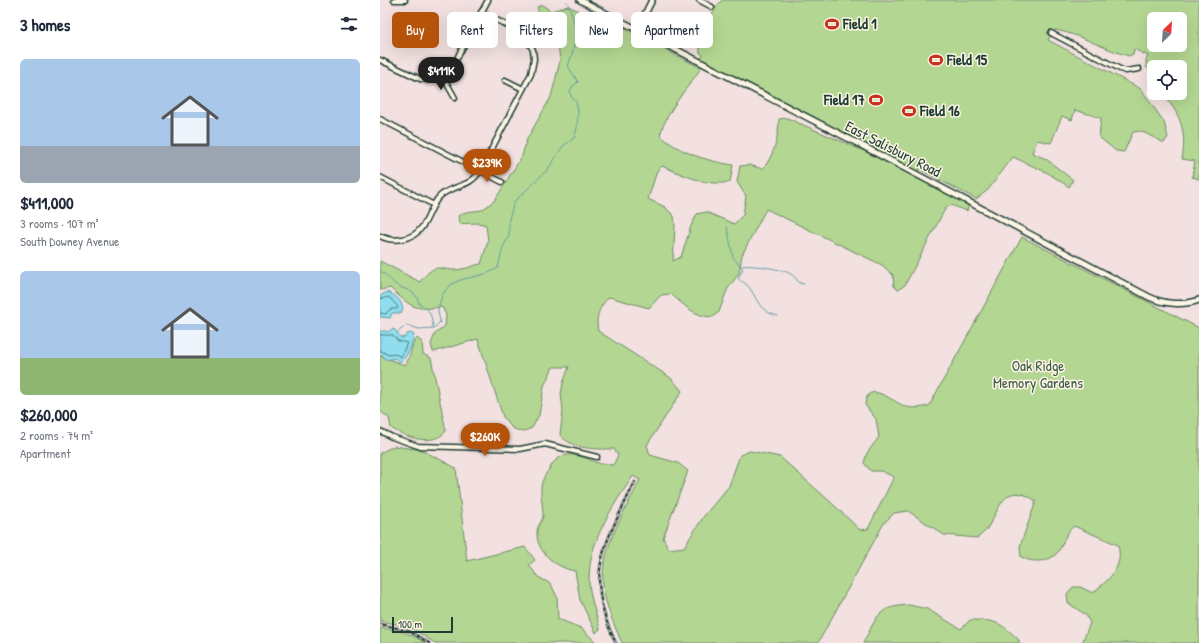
<!DOCTYPE html>
<html lang="en">
<head>
<meta charset="utf-8">
<style>
	body { margin:0; font-family:"Patrick Hand",sans-serif; background:#f2f2f3; color:#1f2937; height:100vh; display:flex; flex-direction:column; font-size:15px; white-space:nowrap }
	* { box-sizing:border-box; margin:0 }
	p { font-size:13px; color:#747a83 }
	.icon { flex:none; width:22px; height:22px; fill:none; stroke:currentColor; stroke-width:2; stroke-linecap:round; stroke-linejoin:round }
	.map { position:relative; flex:1; overflow:hidden }
	.sheet { display:flex; flex-direction:column; background:#fff; width:380px }
	.sheet>* { flex:none }
	.top-card { position:absolute; left:12px; top:12px; width:380px; height:36px; display:flex; gap:8px }
	.needle { width:26px; rotate:25deg }
	.buttons { position:absolute; left:767px; top:12px; display:grid; gap:8px }
	.buttons a { display:grid; place-items:center; width:40px; height:40px; border-radius:6px; background:#fff; box-shadow:0 4px 16px #0002; font-size:20px }
	.scale { position:absolute; left:12px; bottom:10px; width:61px; box-sizing:border-box; padding-left:4px; border:2px solid #1f3d34; border-top:0; font-size:11px; line-height:14px; white-space:nowrap; color:#1f3d34; -webkit-text-stroke:3px #fcf5e5; paint-order:stroke }
	.price { position:absolute; translate:-50% -34px; padding:0 9px; border-radius:14px; background:#b45309; color:#fff; font-size:13px; line-height:26px; filter:drop-shadow(0 1px 2px #0008) }
	.price::after { content:''; position:absolute; left:50%; top:24px; width:12px; height:9px; margin-left:-6px; background:inherit; clip-path:polygon(0 0,100% 0,50% 100%) }
	.price.active { background:#222; color:#fff }
	ul { padding:0; list-style:none }
	li { display:grid; align-content:center; gap:8px; height:212px; padding:0 20px }
	li span { display:grid; place-items:center; height:124px; border-radius:6px; color:#555 }
	li>.icon { margin-inline-start:auto }
	span .icon { width:72px; height:72px; fill:#fffc; stroke-width:1 }
	li b { font-size:17px }
	h2 { display:flex; justify-content:space-between; align-items:center; height:48px; padding:0 20px; font-size:17px }
	.pill { padding:0 14px; border-radius:6px; background:#fff; box-shadow:0 4px 16px #0002; font-size:14px; line-height:36px }
	.pill.active { background:#b45309; color:#fff }
	main { display:flex; flex:1; min-height:0 }
	.map>svg:first-child { display:block }
	.green { fill:#b3d792; stroke:#698a63; fill-rule:evenodd }
	.water { fill:#8fddee; stroke:#629da4 }
	.lines { fill:none; stroke-linecap:round; stroke-linejoin:round }
	.shore { stroke:#4c7d7e; stroke-width:1 }
	.stream { stroke:#629da4; stroke-width:1 }
	.minor-casing { stroke:#1f3d34; stroke-width:7 }
	.tertiary-casing { stroke:#1f3d34; stroke-width:8 }
	.minor { stroke:#fcf5e5; stroke-width:4 }
	.tertiary { stroke:#fcf5e5; stroke-width:5 }
	.rail-casing { stroke:#1f3d34; stroke-width:2.5 }
	.rail { stroke:#fcf5e5; stroke-width:1; stroke-dasharray:3; stroke-linecap:butt }
	.labels { text-anchor:middle; stroke-width:3; stroke-linejoin:round; paint-order:stroke }
	.poi-label { font-size:15px; font-weight:bold; fill:#1f3d34; stroke:#fcf5e5; text-anchor:start }
	.street-label { font-size:15px; fill:#1f3d34; stroke:#fcf5e5 }
	.park-label { font-size:15px; fill:#3d5c47; stroke:#fcf5e5 }
</style>
</head>
<body>
<main>
<section class="sheet">
<h2>3 homes<svg class="icon" aria-label="filters" viewBox="0 0 24 24"><path d="M4 7h16M4 17h16"/><circle cx="9" cy="7" r="2"/><circle cx="15" cy="17" r="2"/></svg></h2>
<ul>
<li><span style="background:linear-gradient(#a9c7e8 70%,#9aa5b1 0)"><svg class="icon" aria-label="home" viewBox="0 0 24 24"><path d="M3 11l9-7 9 7M6 9v11h12V9"/></svg></span><div><b>$411,000</b><p>3 rooms · 107 m²</p><p>South Downey Avenue</p></div></li>
<li><span style="background:linear-gradient(#a9c7e8 70%,#8fb573 0)"><svg class="icon" aria-label="home" viewBox="0 0 24 24"><path d="M3 11l9-7 9 7M6 9v11h12V9"/></svg></span><div><b>$260,000</b><p>2 rooms · 74 m²</p><p>Apartment</p></div></li>
</ul>
</section>
<div class="map">
<svg width="819" height="643" viewBox="0 0 819 643">
	<rect width="100%" height="100%" fill="#f3e1e1"/>
	<filter id="ink" filterUnits="userSpaceOnUse"><feTurbulence type="fractalNoise" baseFrequency=".025" numOctaves="2"/><feDisplacementMap in="SourceGraphic" scale="8" xChannelSelector="R" yChannelSelector="G"/><feConvolveMatrix kernelMatrix="1 2 1 2 8 2 1 2 1" color-interpolation-filters="sRGB"/></filter>
	<g filter="url(#ink)">
		<g class="green">
			<path d="M 342,0 L 819,0 L 819,179 L 812,177 L 815,161 L 802,159 C 807,132 801,113 781,93 L 800,93 L 800,67 L 774,67 L 774,80 L 773,73 L 766,67 L 766,60 L 768,56 L 754,49 L 753,54 L 749,56 C 723,49 700,34 675,30 L 668,40 L 761,89 L 784,122 L 788,137 L 784,143 L 761,131 L 753,132 L 744,152 L 736,151 L 719,137 L 721,118 L 695,110 L 692,120 L 682,116 L 671,143 L 657,140 L 652,153 L 666,159 L 693,180 L 689,187 L 668,173 L 633,157 L 608,190 L 596,199 L 539,169 L 538,172 L 321,59 L 323,55 L 320,53 C 318,40 333,9 342,0 ZM 774,19 L 800,19 L 800,45 L 774,45 Z"/>
			<path d="M 162,5 L 171,11 L 188,6 L 199,11 L 202,22 L 210,21 L 215,24 L 219,15 L 321,68 C 307,89 287,110 280,135 C 299,153 328,161 353,165 L 350,182 C 327,187 304,175 282,166 L 277,171 L 268,199 L 285,207 L 294,216 L 295,227 L 293,261 L 301,257 L 311,226 L 317,214 L 326,212 L 354,224 L 363,215 L 366,196 L 357,182 L 360,166 L 369,165 L 383,169 C 395,153 398,138 399,119 L 407,118 L 484,151 L 589,204 L 587,211 L 571,205 L 565,209 L 525,285 L 518,290 L 514,286 L 513,275 L 502,265 L 386,209 L 362,255 L 359,273 L 347,290 L 339,312 L 333,317 C 315,317 304,305 291,294 L 281,295 L 269,308 L 229,297 C 219,307 215,317 218,331 L 291,378 L 302,391 L 267,445 L 270,455 L 298,463 L 308,471 L 283,538 L 289,549 L 304,547 L 324,516 L 349,486 L 360,455 L 370,451 L 400,457 L 455,506 L 480,530 L 488,529 L 514,477 L 501,471 L 491,471 L 484,463 L 487,453 L 499,437 L 496,419 L 485,405 C 487,377 515,404 527,407 C 534,409 543,407 549,406 L 642,237 L 819,328 L 819,643 L 702,643 L 710,623 L 706,615 L 688,603 L 687,594 L 693,587 L 700,587 L 713,593 C 729,579 744,568 738,545 L 694,526 C 684,534 685,542 678,552 C 669,563 652,563 641,557 L 640,546 L 656,501 C 625,480 621,506 608,527 C 606,531 601,535 597,538 L 564,535 L 528,511 L 514,513 L 504,523 L 438,643 L 242,643 C 233,622 221,597 223,573 C 226,540 246,509 260,480 L 253,476 C 233,506 209,540 209,579 C 209,596 216,613 220,629 L 216,633 L 200,600 L 195,571 C 176,568 155,551 157,531 C 158,524 163,521 163,514 C 162,493 156,486 170,468 C 172,464 176,459 180,457 C 193,451 207,459 218,463 C 223,465 228,464 233,465 L 238,455 L 234,449 C 214,449 194,450 180,435 L 183,410 L 181,394 L 183,383 L 189,367 L 173,367 L 164,386 L 159,415 L 152,428 L 142,432 L 132,428 L 123,417 L 98,339 L 53,352 L 51,344 L 55,334 L 65,326 L 66,315 L 62,307 C 32,311 31,306 10,288 L 0,290 L 0,261 L 40,282 C 59,257 60,274 82,269 C 89,268 94,265 101,264 L 108,241 L 106,225 C 94,221 90,225 79,223 L 78,216 L 86,212 L 102,210 L 115,200 L 142,156 L 147,139 L 171,97 L 180,61 L 178,43 L 161,20 L 157,7 Z"/>
			<path d="M 37,338 L 42,342 L 43,354 L 51,358 L 66,431 C 53,447 27,438 11,428 L 9,418 L 0,411 L 0,356 L 25,365 C 32,356 30,345 37,338 Z"/>
			<polygon points="14,446 42,450 76,468 87,561 145,547 155,560 149,565 158,577 171,584 177,597 178,619 201,628 217,643 55,643 28,626 0,621 0,453"/>
			<path d="M 529,605 L 547,609 L 581,629 L 590,620 C 616,620 620,622 639,640 L 639,643 L 483,643 C 498,616 496,607 529,605 Z"/>
			<path d="M 0,628 C 17,630 31,633 45,643 L 0,643 Z"/>
		</g>
		<g class="water">
			<path d="M 7,292 C 16,295 22,301 23,310 L 21,313 L 12,313 L 10,318 L 0,317 L 0,296 Z"/>
			<path d="M 12,329 L 15,330 L 21,338 L 25,337 L 28,333 L 33,334 L 34,335 C 32,345 28,358 19,362 L 15,358 L 7,360 L 0,353 L 0,331 L 6,331 L 8,332 Z"/>
		</g>
		<g class="lines">
			<g class="shore">
				<polyline points="0,299 9,297 18,307 17,309 10,309 6,314 0,313"/>
				<polyline points="0,335 13,335 18,341 27,343 21,357 15,354 8,355 0,350"/>
			</g>
			<g class="stream">
				<path d="M 347,227 L 353,257 L 363,269 L 358,278 C 360,282 363,281 366,284 C 378,296 376,311 398,316"/>
				<path d="M 362,266 C 369,264 402,269 409,273 C 413,275 417,279 419,283 L 424,284"/>
				<path d="M 0,271 C 7,275 9,279 15,284 C 24,291 37,289 39,304 C 50,308 52,317 53,327"/>
				<path d="M 17,333 L 26,325 L 39,329 L 54,328 L 60,322 C 60,318 58,314 58,310 C 65,270 92,284 118,268 L 123,247 L 129,236 L 129,219 L 134,202 L 168,169 L 183,146 L 194,138 L 197,128 L 198,111 L 196,102 L 191,96 L 190,91 L 193,86 L 198,82 L 188,66 C 198,40 198,27 187,2"/>
			</g>
			<defs>
				<g id="minor">
					<polyline points="14,0 25,0"/>
					<polyline points="319,0 332,7"/>
					<polyline points="671,33 740,69 746,71 759,69"/>
					<polyline points="0,60 40,79 48,80 62,75 74,64 108,0"/>
					<polyline points="62,75 75,98"/>
					<polyline points="125,80 143,89"/>
					<polyline points="0,119 122,182"/>
					<polyline points="0,177 54,205"/>
					<path d="M 0,236 C 14,243 33,240 42,227 C 49,218 51,206 59,197 C 72,184 89,189 100,171 L 151,74 L 154,59 L 153,50 L 146,37 L 136,30 L 101,12"/>
					<polyline points="0,431 12,437 38,446 140,449 165,444 217,457"/>
				</g>
				<g id="tertiary">
					<path d="M 200,0 L 479,144 L 769,297 C 784,304 803,306 819,300"/>
					<polyline points="257,30 272,0"/>
				</g>
			</defs>
			<use href="#minor" class="minor-casing"/>
			<use href="#tertiary" class="tertiary-casing"/>
			<use href="#minor" class="minor"/>
			<use href="#tertiary" class="tertiary"/>
			<defs>
				<g id="rail">
					<polyline points="0,624 29,631 49,643"/>
					<path d="M 236,643 C 202,575 225,544 255,482"/>
				</g>
			</defs>
			<use href="#rail" class="rail-casing"/>
			<use href="#rail" class="rail"/>
		</g>
	</g>
	<defs>
		<symbol id="stadium-bare" viewBox="-9 -9 18 18"><path d="M0-5a6.5 5 0 1 0 0 10a6.5 5 0 1 0 0-10ZM-3.5-1.8h7v3.6h-7Z" fill="#c8321e" stroke="#fcf5e5" stroke-width="2.5" paint-order="stroke"/></symbol>
	</defs>
	<g fill-rule="evenodd">
		<use href="#stadium-bare" x="442" y="14" width="20" height="20"/>
		<use href="#stadium-bare" x="546" y="50" width="20" height="20"/>
		<use href="#stadium-bare" x="486" y="90" width="20" height="20"/>
		<use href="#stadium-bare" x="519" y="101" width="20" height="20"/>
	</g>
	<g class="labels">
		<g class="poi-label">
			<text x="463" y="29">Field 1</text>
			<text x="567" y="65">Field 15</text>
			<text x="485" y="105" text-anchor="end">Field 17</text>
			<text x="540" y="116">Field 16</text>
		</g>
		<g class="street-label">
			<text transform="translate(513 149) rotate(27)" y="5">East Salisbury Road</text>
		</g>
		<g class="park-label">
			<text x="658" y="371">Oak Ridge<tspan x="658" dy="17">Memory Gardens</tspan></text>
		</g>
	</g>
</svg>
<div class="buttons">
<a><svg class="needle" viewBox="-14 -14 28 28"><path d="M0-13l5 13h-10z" fill="#e53935"/><path d="M0 13l5-13h-10z" fill="#747a83"/></svg></a>
<a><svg class="icon" aria-label="locate" viewBox="0 0 24 24"><circle cx="12" cy="12" r="6"/><path d="M12 2v4M12 18v4M2 12h4M18 12h4"/></svg></a>
</div>
<div class="scale">100 m</div>
<b class="price active" style="left:61px;top:91px">$411K</b>
<b class="price" style="left:107px;top:183px">$239K</b>
<b class="price" style="left:105px;top:457px">$260K</b>
<div class="top-card">
<a class="pill active">Buy</a>
<a class="pill">Rent</a>
<a class="pill">Filters</a>
<a class="pill">New</a>
<a class="pill">Apartment</a>
</div>
</div>
</main>
</body>
</html>
